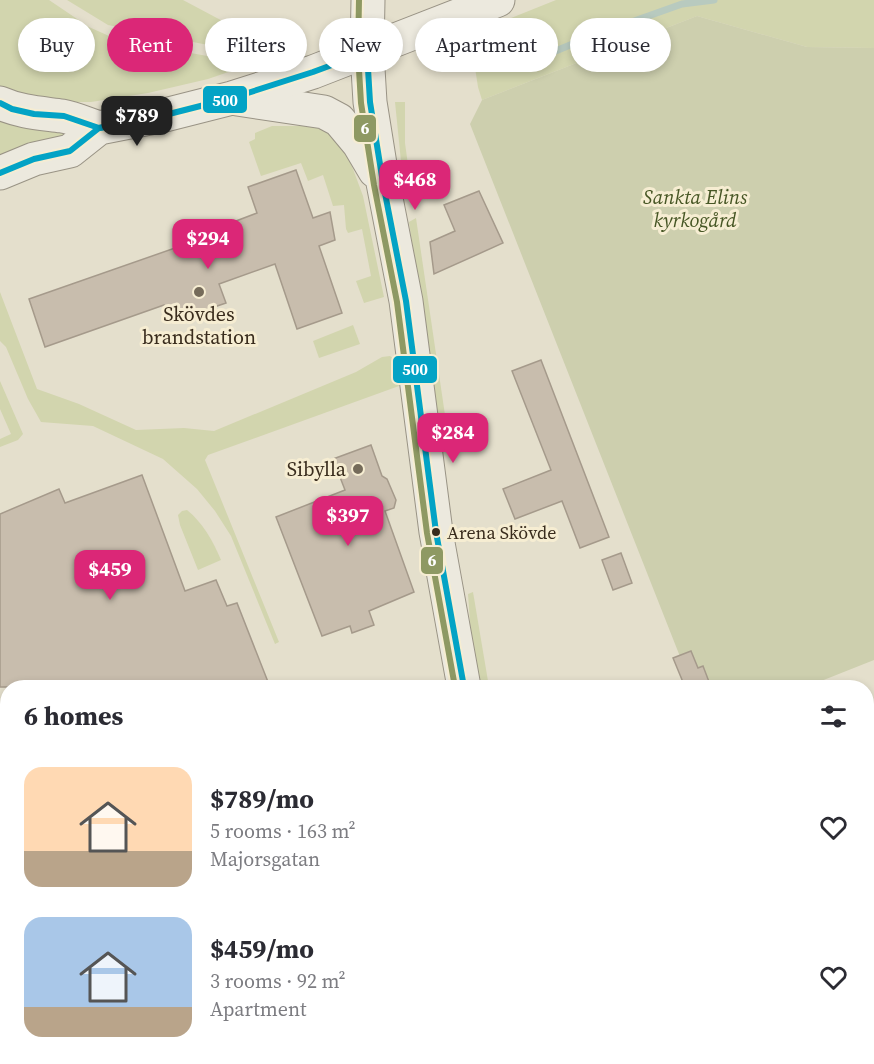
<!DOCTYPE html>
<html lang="en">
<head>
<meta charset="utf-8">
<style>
	body { margin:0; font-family:"Source Serif 4",serif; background:#f7f7f7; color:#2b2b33; height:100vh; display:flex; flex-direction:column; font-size:22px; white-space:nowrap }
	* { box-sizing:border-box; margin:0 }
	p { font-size:20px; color:#7c7c81 }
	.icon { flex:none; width:33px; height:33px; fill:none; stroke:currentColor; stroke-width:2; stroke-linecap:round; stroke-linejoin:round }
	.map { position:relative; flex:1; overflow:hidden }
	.panel { position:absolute; left:0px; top:680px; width:874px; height:386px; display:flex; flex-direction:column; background:#fff; border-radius:24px 24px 0 0; box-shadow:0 3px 9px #0003 }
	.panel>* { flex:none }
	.banner { position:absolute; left:18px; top:18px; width:838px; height:54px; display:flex; gap:12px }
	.price { position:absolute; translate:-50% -51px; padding:0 14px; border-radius:12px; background:#db2777; color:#fff; font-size:20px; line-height:39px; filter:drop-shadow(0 2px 3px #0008) }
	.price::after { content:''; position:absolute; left:50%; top:36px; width:18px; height:14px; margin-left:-9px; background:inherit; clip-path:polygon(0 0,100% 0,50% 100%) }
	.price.selected { background:#222; color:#fff }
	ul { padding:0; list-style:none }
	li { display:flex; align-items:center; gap:18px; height:150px; padding:0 24px }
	li span { display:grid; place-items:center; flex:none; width:168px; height:120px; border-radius:18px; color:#555 }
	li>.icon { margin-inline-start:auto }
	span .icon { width:72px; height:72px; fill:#fffc; stroke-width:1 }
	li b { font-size:26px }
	h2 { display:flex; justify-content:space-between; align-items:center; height:72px; padding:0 24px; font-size:26px }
	.chip { padding:0 21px; border-radius:27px; background:#fff; box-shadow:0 3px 9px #0003; font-size:21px; line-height:54px }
	.chip.selected { background:#db2777; color:#fff }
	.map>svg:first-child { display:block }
	.green { fill:#d2d5ae }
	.cemetery { fill:#cdcfae }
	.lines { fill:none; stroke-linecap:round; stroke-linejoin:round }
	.stream { stroke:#b8cabf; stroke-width:7 }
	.building { fill:#c8bdad; stroke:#a59a8b; stroke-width:1.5 }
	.street-casing { stroke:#a9a396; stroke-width:25 }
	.secondary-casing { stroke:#999385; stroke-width:35 }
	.street { stroke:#ece9de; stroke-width:22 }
	.secondary { stroke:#ece9de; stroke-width:33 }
	.bus-1-casing { stroke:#f6edd2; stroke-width:10 }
	.bus-2-casing { stroke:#f6edd2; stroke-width:10 }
	.bus-1 { stroke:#03a3c5; stroke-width:6 }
	.bus-2 { stroke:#8e9963; stroke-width:6 }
	.poi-dot { fill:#756b5a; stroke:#f6edd2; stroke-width:2 }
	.bus-dot { fill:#392c1d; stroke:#f6edd2; stroke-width:2 }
	.labels { text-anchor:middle; stroke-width:6; stroke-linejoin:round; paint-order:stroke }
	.bus-label { font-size:18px; fill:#392c1d; stroke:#f6edd2; text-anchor:start }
	.park-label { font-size:20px; font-style:italic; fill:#465624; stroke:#f6edd2 }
	.poi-label { font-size:20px; fill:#392c1d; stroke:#f6edd2 }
	.line-badge { stroke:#f6edd2; stroke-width:2 }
	.badge-label { font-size:16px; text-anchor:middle; font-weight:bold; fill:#fff }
</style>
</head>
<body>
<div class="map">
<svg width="874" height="1064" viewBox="0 0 874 1064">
	<rect width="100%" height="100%" fill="#e4dfcc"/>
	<g class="green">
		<polygon points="0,0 49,0 89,27 118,40 252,64 208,79 148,93 91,102 51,102 0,87"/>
		<polygon points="67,0 183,0 247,34 271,43 255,47 236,49 203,44 108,25"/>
		<polygon points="556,0 874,0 874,48 807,47 697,16 482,100 478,87 473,55 481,30"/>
		<polygon points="395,102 405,102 405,143 412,194 404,191"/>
		<polygon points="0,117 63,128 67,137 0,162"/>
		<polygon points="272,126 308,126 322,129 333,136 344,148 353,169 363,196 384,297 364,303 356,281 371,276 362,229 348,233 346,229 344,205 333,206 323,175 308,181 301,163 261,176 249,142 255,139 255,133"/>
		<polygon points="416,218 450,449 442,443 439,436 409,222"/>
		<polygon points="0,292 37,389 79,404 136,430 184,428 214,431 356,372 382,357 390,356 394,359 399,386 208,455 205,460 279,642 275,644 231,536 215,511 197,489 163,459 93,426 41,422 28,399 6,347 0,341"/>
		<polygon points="353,325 360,344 319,358 313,341"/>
		<polygon points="0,381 23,434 18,440 0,447 0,439 11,434 0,409"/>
		<path d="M 187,510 C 203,523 213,541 221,560 L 198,570 L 180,525 L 178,515 L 182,511 Z"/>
		<polygon points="473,592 489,687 481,687 472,650 468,594"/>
		<polygon points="867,739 874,758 874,800 867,803"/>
		<polygon points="874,908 874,947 867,950 867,911"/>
		<polygon points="7,946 8,1058 76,1058 75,1064 0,1064 0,949"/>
		<polygon points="527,1058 559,1058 562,1064 530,1064"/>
	</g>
	<polygon class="cemetery" points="697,16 807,47 874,48 874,660 806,687 692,687 470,124 482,100"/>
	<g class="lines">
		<polyline class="stream" points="541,57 592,36 682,4 714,0"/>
	</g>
	<g class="building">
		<polygon points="296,170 313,218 330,212 335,240 319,246 342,313 297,329 275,264 219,284 226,303 170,322 164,305 45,347 29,299 238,226 236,221 257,213 248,187"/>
		<polygon points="479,191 503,243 434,274 430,242 455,231 444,205"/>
		<polygon points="541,360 609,537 580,548 562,501 515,519 503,489 551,470 512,371"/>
		<polygon points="371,445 382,476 387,479 396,500 394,508 385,511 414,592 369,611 374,625 352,633 350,626 322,636 276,517 345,490 333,459"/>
		<polygon points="142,475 185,591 216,580 227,606 237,603 270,687 0,687 0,514 59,489 65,503"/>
		<polygon points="621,553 632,583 613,590 602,560"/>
		<polygon points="691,651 698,668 703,666 711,687 685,687 673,658"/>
	</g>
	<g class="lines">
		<defs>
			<polyline id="street" points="89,1064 90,1058"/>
			<g id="secondary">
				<polyline points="368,0 367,52 370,102 383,183 406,301 436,532 464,687"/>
				<polyline points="237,99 324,112 339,120 359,144 375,171"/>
				<path d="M 0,103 C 20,112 40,113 62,116 C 74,118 87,124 99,128"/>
				<polyline points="0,173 34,159 70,151 99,128 165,115 232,98 313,72 498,0"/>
				<polyline points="600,1058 602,1064"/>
			</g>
		</defs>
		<use href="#street" class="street-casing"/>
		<use href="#secondary" class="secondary-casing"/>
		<use href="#street" class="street"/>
		<use href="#secondary" class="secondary"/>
		<defs>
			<g id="bus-1">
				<polyline points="367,52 370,102 383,183 406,301 436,532 464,687"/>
				<polyline points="0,103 12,109 34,114 64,116 99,128 117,125"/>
				<polyline points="0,173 34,159 70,151 99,128 165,115 232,98 313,72 367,52"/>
			</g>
			<polyline id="bus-2" points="359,0 358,53 361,103 374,185 397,302 427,533 455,687"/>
		</defs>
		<use href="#bus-1" class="bus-1-casing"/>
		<use href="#bus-2" class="bus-2-casing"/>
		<use href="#bus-1" class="bus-1"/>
		<use href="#bus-2" class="bus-2"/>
	</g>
	<g class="poi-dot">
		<circle cx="199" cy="292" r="6"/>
		<circle cx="358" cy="469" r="6"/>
	</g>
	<circle class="bus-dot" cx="436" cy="532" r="5"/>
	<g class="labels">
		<g class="bus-label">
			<text x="447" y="539">Arena Skövde</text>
		</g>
		<g class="park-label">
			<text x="695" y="204">Sankta Elins<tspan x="695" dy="23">kyrkogård</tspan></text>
		</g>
		<g class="poi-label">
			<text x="199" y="321">Skövdes<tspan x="199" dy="23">brandstation</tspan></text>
			<text x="346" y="476" text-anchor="end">Sibylla</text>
		</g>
	</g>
	<g class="line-badge">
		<rect x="202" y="85" width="46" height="29" rx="6" fill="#03a3c5"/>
		<rect x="353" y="114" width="24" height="29" rx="6" fill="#8e9963"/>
		<rect x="392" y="355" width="46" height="29" rx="6" fill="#03a3c5"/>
		<rect x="420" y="546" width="24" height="29" rx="6" fill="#8e9963"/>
	</g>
	<g class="badge-label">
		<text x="225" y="106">500</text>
		<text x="365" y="134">6</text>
		<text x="415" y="375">500</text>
		<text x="432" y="566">6</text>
	</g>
</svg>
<b class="price selected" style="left:137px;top:147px">$789</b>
<b class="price" style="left:415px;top:211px">$468</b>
<b class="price" style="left:208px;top:270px">$294</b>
<b class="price" style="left:453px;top:464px">$284</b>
<b class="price" style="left:348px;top:547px">$397</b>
<b class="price" style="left:110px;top:601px">$459</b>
<div class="banner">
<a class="chip">Buy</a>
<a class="chip selected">Rent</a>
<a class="chip">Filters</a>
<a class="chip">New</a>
<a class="chip">Apartment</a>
<a class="chip">House</a>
</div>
<section class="panel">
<h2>6 homes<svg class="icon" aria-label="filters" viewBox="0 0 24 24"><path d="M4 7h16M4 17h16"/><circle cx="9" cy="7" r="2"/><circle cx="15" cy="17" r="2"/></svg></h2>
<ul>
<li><span style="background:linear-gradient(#ffd9b3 70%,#b9a48a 0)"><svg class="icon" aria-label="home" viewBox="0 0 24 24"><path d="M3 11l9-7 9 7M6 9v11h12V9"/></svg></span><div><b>$789/mo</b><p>5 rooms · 163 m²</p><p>Majorsgatan</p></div><svg class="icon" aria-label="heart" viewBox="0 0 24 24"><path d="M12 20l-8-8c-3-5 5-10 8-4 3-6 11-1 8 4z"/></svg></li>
<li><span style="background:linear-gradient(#a9c7e8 75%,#b9a48a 0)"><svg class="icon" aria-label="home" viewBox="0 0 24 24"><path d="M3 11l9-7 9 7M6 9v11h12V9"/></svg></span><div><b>$459/mo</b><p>3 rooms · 92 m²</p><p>Apartment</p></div><svg class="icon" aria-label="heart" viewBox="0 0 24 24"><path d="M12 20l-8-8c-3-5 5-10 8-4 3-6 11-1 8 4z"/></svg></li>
</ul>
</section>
</div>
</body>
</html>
